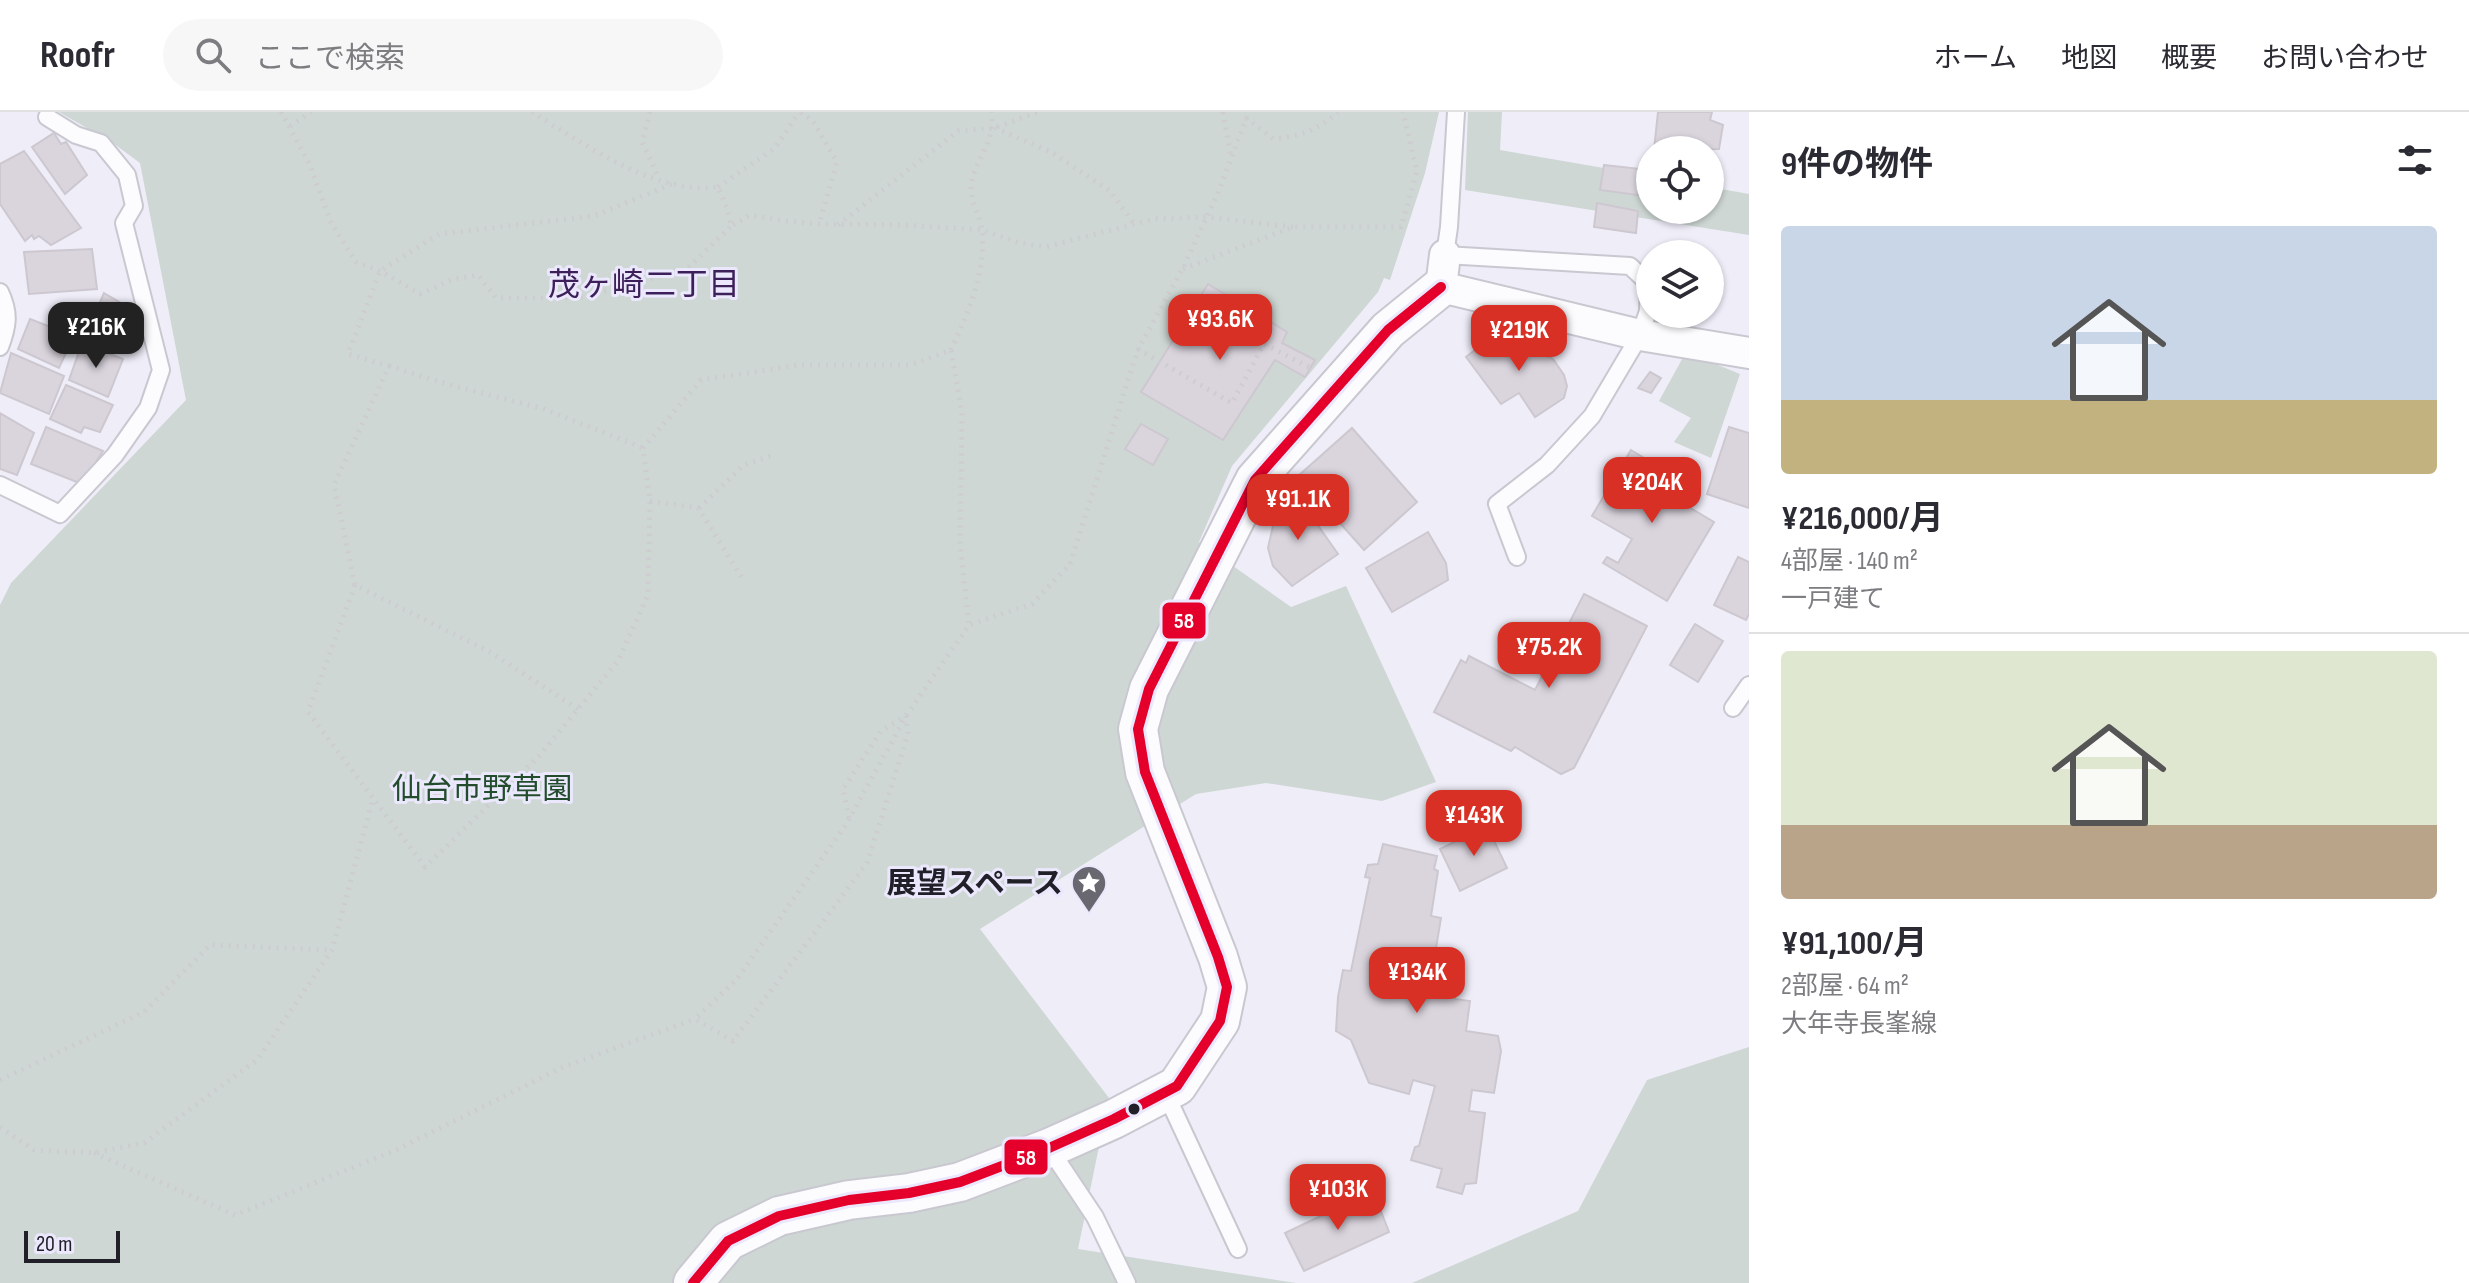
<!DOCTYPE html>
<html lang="ja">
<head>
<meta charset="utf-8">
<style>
	body { margin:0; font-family:"Sofia Sans Condensed","Noto Sans JP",sans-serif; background:#f7f7f7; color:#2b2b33; height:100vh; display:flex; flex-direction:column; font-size:30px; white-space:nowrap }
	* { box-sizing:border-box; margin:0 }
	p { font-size:26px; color:#7c7c81 }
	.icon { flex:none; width:44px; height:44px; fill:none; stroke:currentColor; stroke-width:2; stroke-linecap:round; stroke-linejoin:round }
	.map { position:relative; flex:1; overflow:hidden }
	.panel { display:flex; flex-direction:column; background:#fff; width:720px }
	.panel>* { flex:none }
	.controls { position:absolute; left:1636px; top:24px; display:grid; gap:16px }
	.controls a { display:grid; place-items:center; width:88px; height:88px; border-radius:50%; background:#fff; box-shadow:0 2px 6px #0004; font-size:40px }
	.scale { position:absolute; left:24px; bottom:20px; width:96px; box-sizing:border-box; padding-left:8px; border:4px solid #212029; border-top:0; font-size:22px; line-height:28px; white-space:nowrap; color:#212029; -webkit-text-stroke:6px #ebe8fd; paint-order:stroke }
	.price { position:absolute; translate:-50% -68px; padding:0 18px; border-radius:16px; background:#d93025; color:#fff; font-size:26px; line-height:52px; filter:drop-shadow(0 2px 4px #0008) }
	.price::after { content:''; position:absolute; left:50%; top:48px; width:24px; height:18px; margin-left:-12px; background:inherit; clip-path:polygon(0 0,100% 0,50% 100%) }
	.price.on { background:#222; color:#fff }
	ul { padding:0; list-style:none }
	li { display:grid; align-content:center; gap:16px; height:424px; padding:0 32px }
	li+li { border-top:2px solid #e1e1e2 }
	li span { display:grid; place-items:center; height:248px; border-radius:8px; color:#555 }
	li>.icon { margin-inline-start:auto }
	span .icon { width:144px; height:144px; fill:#fffc; stroke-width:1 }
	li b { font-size:34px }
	h2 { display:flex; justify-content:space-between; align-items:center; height:96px; padding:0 32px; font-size:34px }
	header { display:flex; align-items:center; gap:48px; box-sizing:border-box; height:112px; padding:0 40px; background:#fff; border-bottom:2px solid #e1e1e2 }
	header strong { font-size:38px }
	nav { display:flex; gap:44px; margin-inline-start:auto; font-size:28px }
	.search { width:560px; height:72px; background:#f7f7f7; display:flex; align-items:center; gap:20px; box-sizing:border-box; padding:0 28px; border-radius:44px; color:#7c7c81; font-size:30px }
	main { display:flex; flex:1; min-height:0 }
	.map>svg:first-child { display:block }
	.green { fill:#ced7d3 }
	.building { fill:#dad4dd; stroke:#cdc8d0; stroke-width:2 }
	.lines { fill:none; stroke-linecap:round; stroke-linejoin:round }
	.service-casing { stroke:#c9c8d1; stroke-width:20 }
	.minor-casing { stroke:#c9c8d1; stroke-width:34 }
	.tertiary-casing { stroke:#c9c8d1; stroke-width:42 }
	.path { stroke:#cdccd1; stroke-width:5; stroke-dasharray:2 6; stroke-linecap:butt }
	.service { stroke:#fcfcfe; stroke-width:16 }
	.minor { stroke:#fcfcfe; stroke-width:30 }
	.tertiary { stroke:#fcfcfe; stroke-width:38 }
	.bus-1-casing { stroke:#ebe8fd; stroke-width:16 }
	.bus-1 { stroke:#e4002b; stroke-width:10 }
	.bus-dot { fill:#212029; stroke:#ebe8fd; stroke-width:3 }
	.labels { text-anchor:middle; stroke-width:6; stroke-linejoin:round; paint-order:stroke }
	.park-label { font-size:30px; fill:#224c2b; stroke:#ebe8fd }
	.poi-label { font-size:30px; font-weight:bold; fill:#212029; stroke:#ebe8fd; text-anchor:end }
	.neighbourhood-label { font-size:32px; fill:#3d2059; stroke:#ebe8fd }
	.line-badge { stroke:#ebe8fd; stroke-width:3 }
	.badge-label { font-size:22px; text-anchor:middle; font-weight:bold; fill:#fff }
</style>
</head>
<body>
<header>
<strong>Roofr</strong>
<div class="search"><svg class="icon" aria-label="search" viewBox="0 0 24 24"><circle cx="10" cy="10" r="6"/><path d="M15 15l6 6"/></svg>ここで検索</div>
<nav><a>ホーム</a><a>地図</a><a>概要</a><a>お問い合わせ</a></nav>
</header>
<main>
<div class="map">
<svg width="1749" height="1171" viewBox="0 0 1749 1171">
	<rect width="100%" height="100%" fill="#eeedf8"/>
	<g class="green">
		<polygon points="59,0 1439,0 1425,61 1390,168 1384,166 1378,180 1232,354 1199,430 1291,495 1346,474 1436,670 1382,689 1266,671 1196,682 980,817 1109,986 1078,1137 1296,1171 0,1171 0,493 11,471 186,288 140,51 113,31"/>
		<polygon points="1468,0 1502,0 1500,38 1650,64 1650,98 1710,98 1710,75 1749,82 1749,123 1465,78"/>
		<polygon points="1686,240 1740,262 1711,346 1674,330 1691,306 1659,289"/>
		<polygon points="1749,935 1749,1171 1412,1171 1578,1099 1647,968"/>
	</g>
	<g class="building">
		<polygon points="1658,0 1712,0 1710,8 1723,13 1719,37 1654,38"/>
		<polygon points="54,21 61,32 66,30 87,63 65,82 32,35"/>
		<polygon points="24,39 81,116 51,133 39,124 34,127 32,123 25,129 0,92 0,52"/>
		<polygon points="1604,53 1650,58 1644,84 1600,78"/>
		<polygon points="1597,91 1638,99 1636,121 1594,115"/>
		<polygon points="92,137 97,177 29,182 24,140"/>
		<polygon points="1208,172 1287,220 1282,231 1315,248 1305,265 1275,248 1223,328 1141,280"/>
		<polygon points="104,181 138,201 128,238 85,225"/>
		<polygon points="30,207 74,224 59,256 18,237"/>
		<polygon points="1497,221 1553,247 1564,263 1567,274 1564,286 1535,305 1519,281 1501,292 1466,245"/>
		<polygon points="82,231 123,247 108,285 69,268"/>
		<polygon points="11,241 64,264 49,302 0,281"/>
		<polygon points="1650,260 1661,266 1651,281 1638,276"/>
		<polygon points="66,273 113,293 100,320 84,315 81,321 50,307"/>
		<polygon points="0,301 34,321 17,363 0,357"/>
		<polygon points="1141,312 1168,327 1153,353 1125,337"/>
		<polygon points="46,315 103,339 82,372 31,352"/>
		<polygon points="1729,315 1749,321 1749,396 1707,382"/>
		<polygon points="1352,316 1417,390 1364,438 1298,364"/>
		<polygon points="1631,338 1680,368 1678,373 1694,382 1687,394 1714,410 1667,489 1603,451 1607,445 1618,451 1632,427 1592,404"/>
		<polygon points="1296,382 1338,442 1292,474 1273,454 1268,436 1277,396"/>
		<polygon points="1428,420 1446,451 1448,468 1392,500 1366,456"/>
		<polygon points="1738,445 1749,450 1749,502 1746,508 1714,493"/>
		<polygon points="1584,482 1647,514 1574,656 1561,662 1515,635 1511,639 1434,600 1461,548 1466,551 1469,544 1535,578"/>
		<polygon points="1695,512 1723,529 1698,570 1670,553"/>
		<polygon points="1487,714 1507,756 1460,779 1440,737"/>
		<polygon points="1383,732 1437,744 1434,757 1438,759 1431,804 1441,806 1433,854 1460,858 1455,887 1470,889 1466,919 1498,924 1501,939 1494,981 1472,978 1469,999 1485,1001 1476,1071 1465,1072 1462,1082 1437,1075 1442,1057 1411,1048 1415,1035 1419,1034 1435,974 1413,968 1409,982 1369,971 1351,928 1336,919 1338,885 1343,858 1351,859 1370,766 1365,765 1368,753 1378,752"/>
		<polygon points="1373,1079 1389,1120 1304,1159 1285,1121"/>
	</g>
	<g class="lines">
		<defs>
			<g id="service">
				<polyline points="1456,0 1449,115 1445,143 1630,154 1649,172 1648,199 1640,223 1592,304 1547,353 1497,392 1517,445"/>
				<path d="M 0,180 C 10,201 8,214 0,235"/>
				<polyline points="0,373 60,402 115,343 148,296 161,258 124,111 134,94 127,63 101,31 76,23 47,5"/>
				<polyline points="1733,596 1749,573"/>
				<polyline points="1165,980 1238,1137"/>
				<polyline points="1049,1036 1095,1105 1127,1171"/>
			</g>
			<polyline id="minor" points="1445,143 1441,175 1640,223 1749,241"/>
			<polyline id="tertiary" points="693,1171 728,1129 779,1104 849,1088 909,1081 960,1070 1049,1036 1114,1007 1177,974 1220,909 1227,875 1218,845 1145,660 1138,617 1149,577 1255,368 1388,218 1441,175"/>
		</defs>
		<use href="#service" class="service-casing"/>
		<use href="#minor" class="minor-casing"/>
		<use href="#tertiary" class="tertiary-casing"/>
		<g class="path">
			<polyline points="281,0 310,53 330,109 356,150 380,159 420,182 453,167 478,163 496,186 578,186 687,157 731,114"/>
			<path d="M 532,0 C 582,31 657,84 718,75 L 727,96 L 731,114 L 751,103 L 785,109 L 819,112 L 901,113 L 982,118 L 1020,131 L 1045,135 L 1154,107 L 1207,105 L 1293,115"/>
			<polyline points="650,0 642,30 659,66"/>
			<polyline points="801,0 813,9 837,50 819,112"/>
			<polyline points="1223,0 1231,45"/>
			<path d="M 1246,6 L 1274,27 C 1303,23 1316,19 1338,0"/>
			<polyline points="290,14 311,0"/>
			<polyline points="995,16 1051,40 1110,79 1134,112"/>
			<polyline points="718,75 775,36 799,0"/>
			<polyline points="838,113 958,19 994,16 1038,0"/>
			<polyline points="1183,157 1293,115 1401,115 1417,59 1403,0"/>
			<polyline points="1138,237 1232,291 1264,232 1311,256"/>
			<path d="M 951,238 C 968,200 986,162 982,119 C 981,105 971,91 971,77 C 972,49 997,32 991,0"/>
			<polyline points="389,254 447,272 544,297 643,336"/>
			<polyline points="650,389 698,396 744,469"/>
			<polyline points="699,396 744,353 771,344"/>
			<polyline points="355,473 308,600 425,755 539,644 618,549 648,483 650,389 643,336 701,268 799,253 911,253 951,238 962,301 960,431 969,513"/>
			<polyline points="578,597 490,540 355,473 334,373 389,254 348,242 380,159 439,122 594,104 674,71"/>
			<polyline points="849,706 843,677 881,619 906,604 908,622 867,751 733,929 695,907 737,867 847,711 906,604 969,513 1032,492 1070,452 1138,237 1184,154 1217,83 1249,0"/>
			<polyline points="0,968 144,900 210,833 331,838"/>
			<polyline points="0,1015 34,1038 94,1041 144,1031 257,948 332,838 372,690"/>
			<polyline points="94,1041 235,1103 394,1039 561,956 695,907"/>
		</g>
		<use href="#service" class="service"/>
		<use href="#minor" class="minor"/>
		<use href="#tertiary" class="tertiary"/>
		<defs>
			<polyline id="bus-1" points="693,1171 728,1129 779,1104 849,1088 909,1081 960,1070 1049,1036 1114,1007 1177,974 1220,909 1227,875 1218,845 1145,660 1138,617 1149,577 1255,368 1388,218 1441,175"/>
		</defs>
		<use href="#bus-1" class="bus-1-casing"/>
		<use href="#bus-1" class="bus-1"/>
	</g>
	<defs>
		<symbol id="sight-pin" viewBox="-11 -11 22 30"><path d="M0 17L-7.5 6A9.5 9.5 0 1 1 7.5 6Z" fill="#696871" stroke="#ebe8fd"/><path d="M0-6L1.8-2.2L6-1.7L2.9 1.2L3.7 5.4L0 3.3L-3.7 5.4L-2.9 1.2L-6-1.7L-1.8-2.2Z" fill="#fff"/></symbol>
	</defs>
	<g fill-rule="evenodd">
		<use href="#sight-pin" x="1069" y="751" width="40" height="54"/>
	</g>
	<circle class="bus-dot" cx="1134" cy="997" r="7"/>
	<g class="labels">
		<g class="park-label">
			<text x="482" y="687">仙台市野草園</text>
		</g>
		<g class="poi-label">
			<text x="1063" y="781">展望スペース</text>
		</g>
		<g class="neighbourhood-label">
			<text x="644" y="183">茂ヶ崎二丁目</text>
		</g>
	</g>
	<g class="line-badge">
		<rect x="1161" y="489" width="46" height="39" rx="8" fill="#e4002b"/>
		<rect x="1003" y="1026" width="46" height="38" rx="8" fill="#e4002b"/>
	</g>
	<g class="badge-label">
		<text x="1184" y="516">58</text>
		<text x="1026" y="1053">58</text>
	</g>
</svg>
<div class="controls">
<a><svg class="icon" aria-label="locate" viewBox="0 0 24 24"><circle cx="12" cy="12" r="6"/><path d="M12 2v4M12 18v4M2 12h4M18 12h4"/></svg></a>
<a><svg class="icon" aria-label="layers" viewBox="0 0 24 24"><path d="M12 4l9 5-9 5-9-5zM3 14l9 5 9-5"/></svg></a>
</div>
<div class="scale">20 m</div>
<b class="price" style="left:1220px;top:250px">¥93.6K</b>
<b class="price on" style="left:96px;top:258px">¥216K</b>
<b class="price" style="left:1519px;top:261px">¥219K</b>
<b class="price" style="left:1652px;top:413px">¥204K</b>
<b class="price" style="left:1298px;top:430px">¥91.1K</b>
<b class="price" style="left:1549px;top:578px">¥75.2K</b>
<b class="price" style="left:1474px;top:746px">¥143K</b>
<b class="price" style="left:1417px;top:903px">¥134K</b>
<b class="price" style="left:1338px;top:1120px">¥103K</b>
</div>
<section class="panel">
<h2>9件の物件<svg class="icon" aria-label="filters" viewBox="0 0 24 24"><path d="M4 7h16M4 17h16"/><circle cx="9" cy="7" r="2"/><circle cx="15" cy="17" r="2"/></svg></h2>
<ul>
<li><span style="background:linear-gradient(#c9d6e8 70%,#c2b280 0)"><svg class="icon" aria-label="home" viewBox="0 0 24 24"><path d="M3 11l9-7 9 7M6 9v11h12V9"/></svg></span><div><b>¥216,000/月</b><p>4部屋 · 140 m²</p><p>一戸建て</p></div></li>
<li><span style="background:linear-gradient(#dfe7d0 70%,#b9a48a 0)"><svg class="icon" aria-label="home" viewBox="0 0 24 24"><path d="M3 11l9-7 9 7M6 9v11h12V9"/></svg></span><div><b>¥91,100/月</b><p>2部屋 · 64 m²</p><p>大年寺長峯線</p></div></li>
</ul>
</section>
</main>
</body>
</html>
